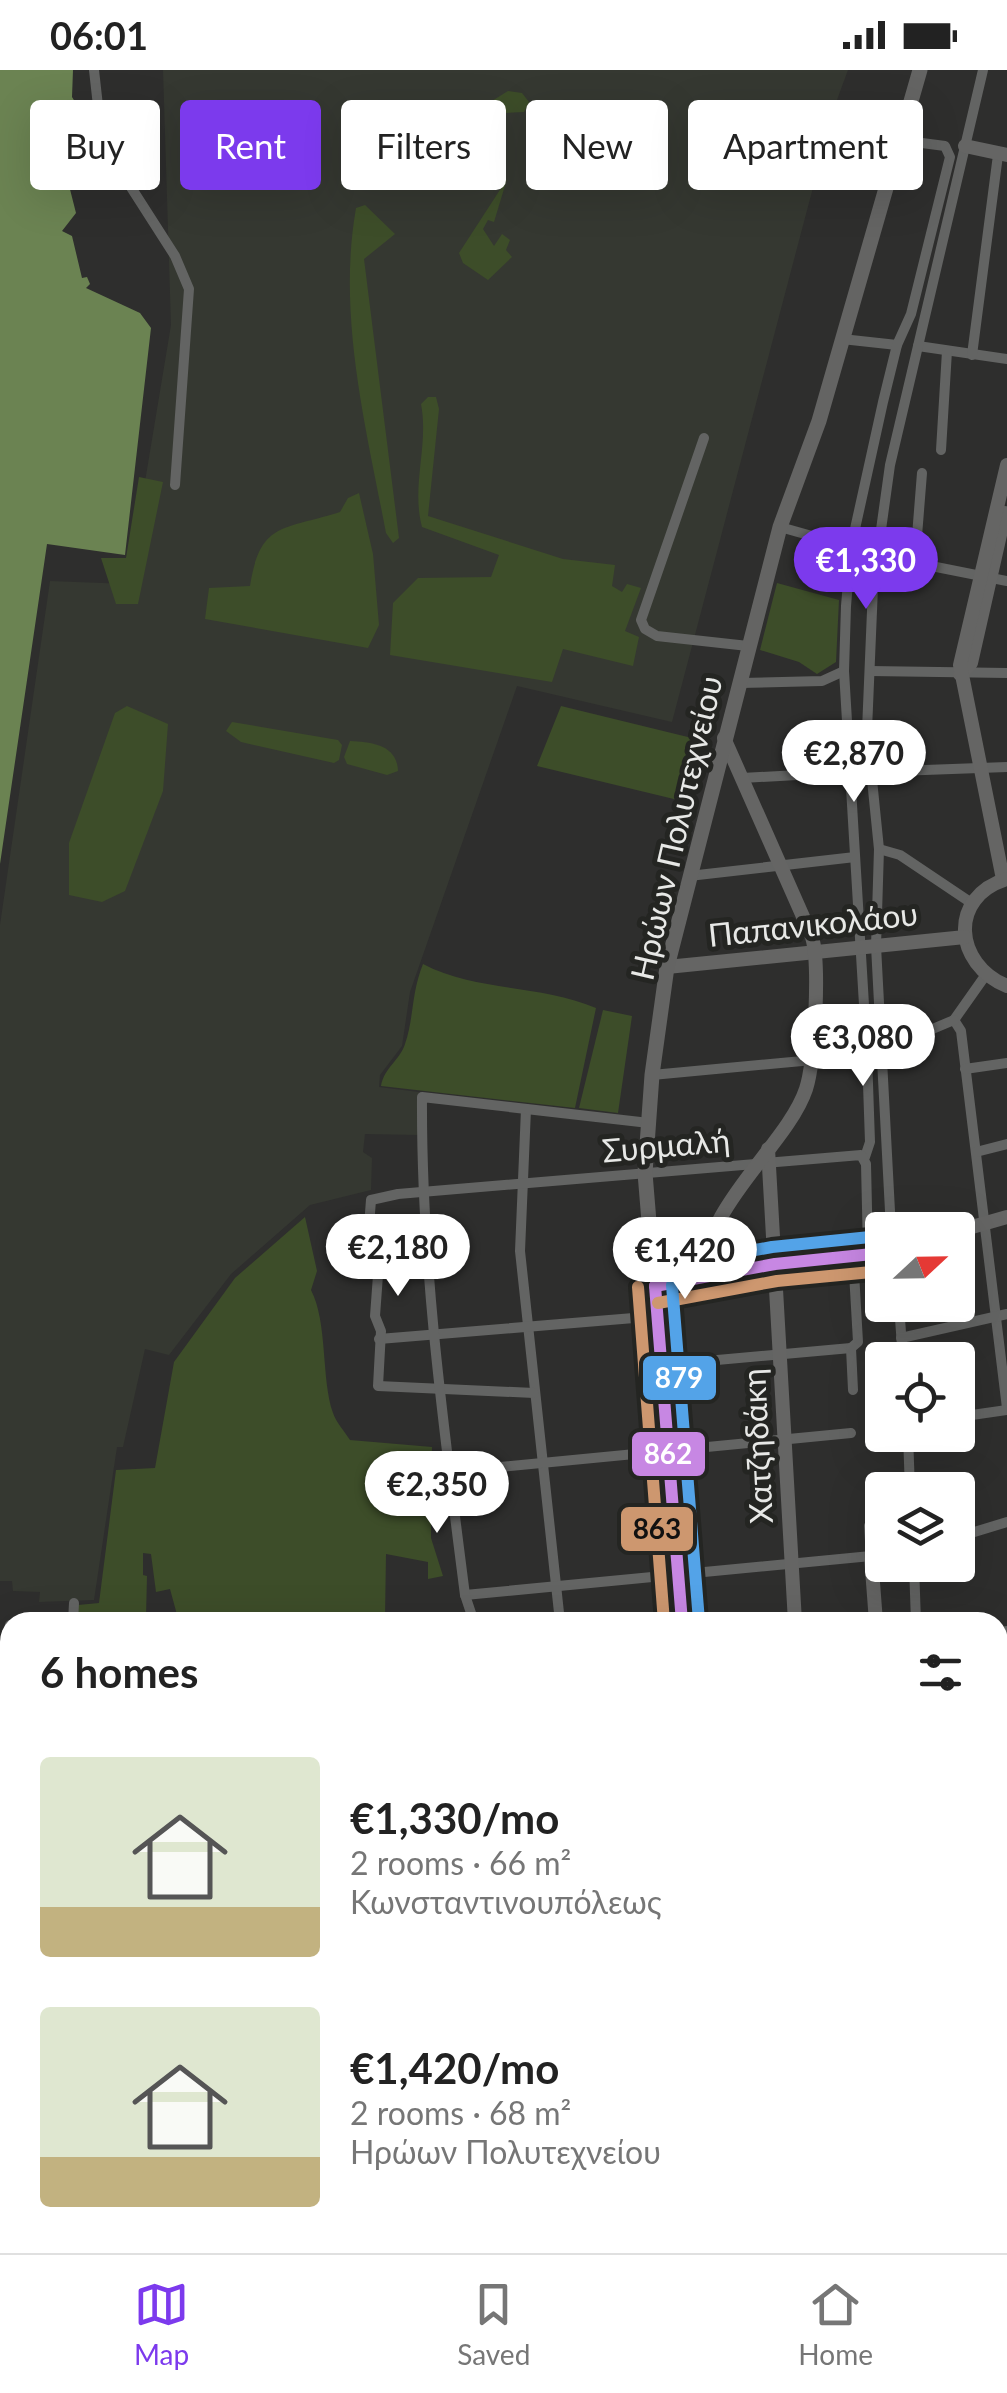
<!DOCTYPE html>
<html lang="en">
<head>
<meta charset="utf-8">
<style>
	body { margin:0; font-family:Lato,sans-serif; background:#f6f6f6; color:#222; height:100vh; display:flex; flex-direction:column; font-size:38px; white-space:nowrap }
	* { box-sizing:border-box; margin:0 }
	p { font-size:32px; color:#767676 }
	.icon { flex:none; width:55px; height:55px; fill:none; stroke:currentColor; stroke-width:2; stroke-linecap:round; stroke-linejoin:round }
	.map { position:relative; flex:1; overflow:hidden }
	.panel { position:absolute; left:0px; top:1542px; width:1008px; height:642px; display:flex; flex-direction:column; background:#fff; border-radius:30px 30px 0 0; box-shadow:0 10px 40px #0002 }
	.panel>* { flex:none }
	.banner { position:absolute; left:30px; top:30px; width:948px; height:90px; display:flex; gap:20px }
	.needle { width:65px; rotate:68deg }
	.controls { position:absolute; left:865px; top:1142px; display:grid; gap:20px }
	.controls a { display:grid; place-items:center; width:110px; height:110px; border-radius:10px; background:#fff; box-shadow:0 10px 40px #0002; font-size:50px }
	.price { position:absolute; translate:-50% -85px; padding:0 22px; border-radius:35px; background:#fff; color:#222; font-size:32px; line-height:65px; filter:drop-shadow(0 2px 5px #0008) }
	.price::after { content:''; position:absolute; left:50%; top:60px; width:30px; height:22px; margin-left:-15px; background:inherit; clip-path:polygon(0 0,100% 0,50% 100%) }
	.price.selected { background:#7c3aed; color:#fff }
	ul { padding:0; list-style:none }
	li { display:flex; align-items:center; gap:30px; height:250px; padding:0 40px }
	li span { display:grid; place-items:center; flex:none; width:280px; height:200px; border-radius:10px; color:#555 }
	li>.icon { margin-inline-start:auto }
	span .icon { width:120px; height:120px; fill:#fffc; stroke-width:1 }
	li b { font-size:42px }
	h2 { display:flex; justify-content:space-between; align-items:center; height:120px; padding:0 40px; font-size:42px }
	.pill { padding:0 35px; border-radius:10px; background:#fff; box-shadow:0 10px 40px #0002; font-size:35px; line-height:90px }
	.pill.selected { background:#7c3aed; color:#fff }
	.status { display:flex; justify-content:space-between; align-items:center; height:70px; padding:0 50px; background:#fff; direction:ltr }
	.status svg { height:28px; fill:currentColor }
	.menu { display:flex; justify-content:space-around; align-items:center; height:140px; border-top:2px solid #e0e0e0; background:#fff; font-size:28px; color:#767676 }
	.menu a { display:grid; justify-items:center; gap:5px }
	.menu .selected { color:#7c3aed }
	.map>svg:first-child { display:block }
	.built { fill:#353831 }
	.green { fill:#3d4d29 }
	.water { fill:#6b8352 }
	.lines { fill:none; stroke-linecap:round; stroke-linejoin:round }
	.street { stroke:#636463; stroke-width:10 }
	.secondary { stroke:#656564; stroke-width:14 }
	.primary { stroke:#646463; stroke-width:15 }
	.bus-1-casing { stroke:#242522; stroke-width:20 }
	.bus-2-casing { stroke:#242522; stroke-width:20 }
	.bus-3-casing { stroke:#242522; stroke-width:20 }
	.bus-1 { stroke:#c787e3; stroke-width:12 }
	.bus-2 { stroke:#cd976f; stroke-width:12 }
	.bus-3 { stroke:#53a3e8; stroke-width:12 }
	.labels { text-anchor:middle; stroke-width:10; stroke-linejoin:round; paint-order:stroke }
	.street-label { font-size:32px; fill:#e7e8e6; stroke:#242522 }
	.line-badge { stroke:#242522; stroke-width:4 }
	.badge-label { font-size:28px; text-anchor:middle; font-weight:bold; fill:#fff }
	.pale-badge-label { font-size:28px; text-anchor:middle; font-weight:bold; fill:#111 }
</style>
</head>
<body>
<div class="status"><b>06:01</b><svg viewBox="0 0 49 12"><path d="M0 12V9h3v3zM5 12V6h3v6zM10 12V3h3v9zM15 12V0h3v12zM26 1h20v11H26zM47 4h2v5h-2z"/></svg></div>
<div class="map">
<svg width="1007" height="2183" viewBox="0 0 1007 2183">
	<rect width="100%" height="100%" fill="#2e2e2d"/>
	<polygon class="built" points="163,0 848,0 834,38 672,652 517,616 410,922 402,976 380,1005 379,1017 419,1022 418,1065 365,1064 363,1082 372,1088 371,1120 310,1135 231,1204 169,1285 145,1279 123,1377 117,1377 94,1530 39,1532 40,1522 13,1521 12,1511 0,1511 0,855 50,511 128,514 171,255"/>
	<g class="green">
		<path d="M 508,21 L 522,23 L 529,32 L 524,42 L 505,43 C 491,64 472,97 444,98 L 444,91 L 479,39 Z"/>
		<polygon points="507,109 494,152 488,150 483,159 494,176 502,164 510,170 506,180 512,187 488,210 463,193 459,183"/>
		<path d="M 365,135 L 395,164 L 364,189 L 399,468 L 393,473 L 386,463 C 366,357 337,246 356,138 Z"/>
		<path d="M 428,327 L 436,327 L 439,339 L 428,446 L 563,489 L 615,495 L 612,516 L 622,522 L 627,514 L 641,518 L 625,561 L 639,567 L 633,596 L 563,579 L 552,612 L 390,585 L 393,533 L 418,508 L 491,507 L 499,485 L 422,457 C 411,416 429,375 421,334 Z"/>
		<polygon points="139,407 163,412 138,534 116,534 101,488 126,488"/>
		<path d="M 359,423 L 373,484 L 379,555 L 368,578 L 205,549 L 209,518 L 250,516 C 260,451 284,460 340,442 L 348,428 Z"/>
		<polygon points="777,513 839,530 836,592 817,604 799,592 760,580"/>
		<polygon points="127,636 168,654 163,721 125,821 102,832 69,825 69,773 115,643"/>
		<polygon points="561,636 696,669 678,730 537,696"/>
		<polygon points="232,652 338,670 342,675 339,690 334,693 241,672 226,661"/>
		<path d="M 350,671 C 372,672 397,675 398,701 L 387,705 L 347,694 L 344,687 Z"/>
		<path d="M 423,894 C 476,922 540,914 596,938 L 575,1038 L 381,1016 C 384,998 400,990 405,974 C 414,948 411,924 423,894 Z"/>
		<polygon points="603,940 632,946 618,1043 579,1038"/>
		<path d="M 305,1147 L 317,1201 L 311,1220 C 328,1253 321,1309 333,1343 C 336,1352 345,1362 350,1370 L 432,1377 L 431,1468 L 443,1506 L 428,1509 L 428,1492 L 386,1484 L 385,1547 L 378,1552 L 373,1548 L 363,1552 L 179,1552 L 170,1519 L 156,1522 L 151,1484 L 143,1483 L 143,1505 L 147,1506 L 146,1547 L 77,1552 L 78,1535 L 99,1533 L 116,1400 L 155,1398 L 174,1292 L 235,1208 Z"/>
	</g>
	<polygon class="water" points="0,0 73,0 72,27 80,40 80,68 60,80 76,143 62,161 72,166 82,208 87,207 90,214 86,218 140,243 151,258 125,485 47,474 0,794"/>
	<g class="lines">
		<g class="street">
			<polyline points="94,0 102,72 175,186 189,219 175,415"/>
			<polyline points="842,269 897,275"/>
			<polyline points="918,276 1007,289"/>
			<polyline points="972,285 998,85"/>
			<polyline points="704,368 641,550 645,559 657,566 748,576"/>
			<polyline points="941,380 947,281"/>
			<polyline points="780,457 851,477"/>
			<polyline points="876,485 1007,511"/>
			<polyline points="915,491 922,403"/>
			<polyline points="870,601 1007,603"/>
			<polyline points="740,613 822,611 844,601"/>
			<polyline points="870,702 1007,697"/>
			<polyline points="742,708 852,702"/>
			<polyline points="879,779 900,785 973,834"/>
			<polyline points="689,806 855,787"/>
			<polyline points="985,906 954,950 961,961 1007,1338"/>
			<polyline points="881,972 890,977 954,950"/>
			<polyline points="965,999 1007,993"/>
			<polyline points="652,1005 867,985"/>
			<polyline points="526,1039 520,1181 560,1552"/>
			<polyline points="976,1082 1007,1074"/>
			<polyline points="865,1087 870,1072 867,985 844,601 846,536 851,477 883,332 897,275 911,244 950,87 945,76 899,70"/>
			<polyline points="891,1160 876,876 879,779 867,660 873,517 890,395 983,0"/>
			<polyline points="899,1235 903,1290"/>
			<polyline points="901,1268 1007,1244"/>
			<polyline points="379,1269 658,1246"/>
			<polyline points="662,1295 851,1278"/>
			<polyline points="853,1320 851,1278 858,1272 853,1185"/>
			<polyline points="534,1323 378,1316 381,1261 375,1246 378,1205 369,1156 371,1130 398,1124 861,1085 866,1094 868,1182"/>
			<polyline points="958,1347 1007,1340"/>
			<polyline points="908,1365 910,1420"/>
			<polyline points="449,1402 851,1363"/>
			<polyline points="958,1467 1007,1452"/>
			<polyline points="914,1495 916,1552"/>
			<polyline points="465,1525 871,1486 869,1456 882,1452"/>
			<polyline points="73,1552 74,1533"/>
			<path d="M 474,1552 L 465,1525 C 444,1360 421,1194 422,1027 L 649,1053"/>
			<polyline points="5,1574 10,1555"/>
			<polyline points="0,1659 10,1657"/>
			<polyline points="998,1716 1007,1715"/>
			<polyline points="0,1726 10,1728"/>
			<polyline points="998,1853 1007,1848"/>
			<polyline points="998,1870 1007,1886"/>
			<polyline points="844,2175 855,2183"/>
			<polyline points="18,2183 19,2175"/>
			<polyline points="124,2183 124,2175"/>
			<polyline points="216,2183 216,2175"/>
			<polyline points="270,2183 270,2175"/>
			<polyline points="365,2183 365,2175"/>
			<polyline points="450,2183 451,2175"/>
			<polyline points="512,2183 513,2175"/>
			<polyline points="574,2183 576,2175"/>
			<polyline points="749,2183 752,2175"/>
		</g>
		<g class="secondary">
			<polyline points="965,76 1007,85"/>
			<polyline points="960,604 971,593 1005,443"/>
			<polyline points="1003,809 960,595 1007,395"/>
			<path d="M 1007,809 C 948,827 954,894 1007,916"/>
			<polyline points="667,897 965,867"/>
			<polyline points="768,1079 795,1552"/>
			<polyline points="958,1161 1007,1147"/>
			<path d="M 707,1206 C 698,1140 787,1076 806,1019 C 815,991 820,894 812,867 L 724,668"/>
			<polyline points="655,1216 775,1194 882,1183"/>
			<polyline points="871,1486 876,1552"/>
			<polyline points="998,1566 1007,1563"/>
			<polyline points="0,1797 10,1799"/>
			<polyline points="0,1923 10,1925"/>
			<polyline points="998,1949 1007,1966"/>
			<polyline points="998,2038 1007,2027"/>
			<polyline points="0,2059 10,2061"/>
			<polyline points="627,2175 666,2183"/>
			<polyline points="796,2183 807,2175"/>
		</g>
		<g class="primary">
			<polyline points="682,1552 645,1103 652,1005 667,897 780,457 819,351 920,0"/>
			<polyline points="998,2045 1007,2057"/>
			<polyline points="998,2077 1007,2064"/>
		</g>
		<defs>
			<g id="bus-1">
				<polyline points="655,1216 682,1552"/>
				<polyline points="655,1216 775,1194 882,1183"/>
			</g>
			<g id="bus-2">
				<polyline points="638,1217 664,1552"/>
				<polyline points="658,1233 777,1211 882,1201"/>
			</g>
			<g id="bus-3">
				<polyline points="652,1199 772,1177 880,1166"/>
				<polyline points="672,1215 699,1551"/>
			</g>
		</defs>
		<use href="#bus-1" class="bus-1-casing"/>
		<use href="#bus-2" class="bus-2-casing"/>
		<use href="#bus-3" class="bus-3-casing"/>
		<use href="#bus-1" class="bus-1"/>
		<use href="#bus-2" class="bus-2"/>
		<use href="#bus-3" class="bus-3"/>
	</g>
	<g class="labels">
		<g class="street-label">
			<text transform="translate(677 758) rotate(-77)" y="11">Ηρώων Πολυτεχνείου</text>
			<text transform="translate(813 855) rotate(-6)" y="11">Παπανικολάου</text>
			<text transform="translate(666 1076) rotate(-5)" y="11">Συρμαλή</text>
			<text transform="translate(758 1376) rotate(-93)" y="11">Χατζηδάκη</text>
		</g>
	</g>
	<g class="line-badge">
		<rect x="641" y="1284" width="77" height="48" rx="10" fill="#53a3e8"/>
		<rect x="630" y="1360" width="77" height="48" rx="10" fill="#c787e3"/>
		<rect x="619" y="1435" width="76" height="48" rx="10" fill="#cd976f"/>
	</g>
	<g class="badge-label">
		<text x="679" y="1318">879</text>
		<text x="668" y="1394">862</text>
	</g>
	<g class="pale-badge-label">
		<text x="657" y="1469">863</text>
	</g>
</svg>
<div class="controls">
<a><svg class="needle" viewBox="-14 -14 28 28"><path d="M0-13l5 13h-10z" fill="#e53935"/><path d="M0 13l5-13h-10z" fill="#767676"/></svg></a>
<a><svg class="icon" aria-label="locate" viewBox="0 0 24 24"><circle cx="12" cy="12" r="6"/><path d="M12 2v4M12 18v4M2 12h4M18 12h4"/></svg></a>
<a><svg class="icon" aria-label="layers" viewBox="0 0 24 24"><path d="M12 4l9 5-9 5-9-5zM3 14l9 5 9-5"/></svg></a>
</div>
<b class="price selected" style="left:866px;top:542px">€1,330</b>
<b class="price" style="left:854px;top:735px">€2,870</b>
<b class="price" style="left:863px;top:1019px">€3,080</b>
<b class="price" style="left:398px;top:1229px">€2,180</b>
<b class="price" style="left:685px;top:1232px">€1,420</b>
<b class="price" style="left:437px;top:1466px">€2,350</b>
<div class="banner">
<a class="pill">Buy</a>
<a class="pill selected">Rent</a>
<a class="pill">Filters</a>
<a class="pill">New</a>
<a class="pill">Apartment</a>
</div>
<section class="panel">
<h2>6 homes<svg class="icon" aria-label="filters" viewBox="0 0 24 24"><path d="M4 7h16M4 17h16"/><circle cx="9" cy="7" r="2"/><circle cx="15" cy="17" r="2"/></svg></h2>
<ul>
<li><span style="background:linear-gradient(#dfe7d0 75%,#c2b280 0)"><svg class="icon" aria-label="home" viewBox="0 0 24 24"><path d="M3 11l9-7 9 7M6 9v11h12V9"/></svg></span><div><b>€1,330/mo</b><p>2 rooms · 66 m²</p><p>Κωνσταντινουπόλεως</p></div></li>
<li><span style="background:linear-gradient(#dfe7d0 75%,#c2b280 0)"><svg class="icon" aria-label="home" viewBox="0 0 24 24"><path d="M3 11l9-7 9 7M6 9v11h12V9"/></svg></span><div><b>€1,420/mo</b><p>2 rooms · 68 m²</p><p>Ηρώων Πολυτεχνείου</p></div></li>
</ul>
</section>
</div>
<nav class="menu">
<a class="selected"><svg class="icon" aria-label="map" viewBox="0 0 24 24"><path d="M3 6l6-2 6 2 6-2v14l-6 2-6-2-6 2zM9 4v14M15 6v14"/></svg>Map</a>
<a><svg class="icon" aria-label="saved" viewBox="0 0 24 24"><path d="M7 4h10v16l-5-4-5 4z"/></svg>Saved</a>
<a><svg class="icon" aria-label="home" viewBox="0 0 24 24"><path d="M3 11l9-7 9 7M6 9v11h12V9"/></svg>Home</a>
</nav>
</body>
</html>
